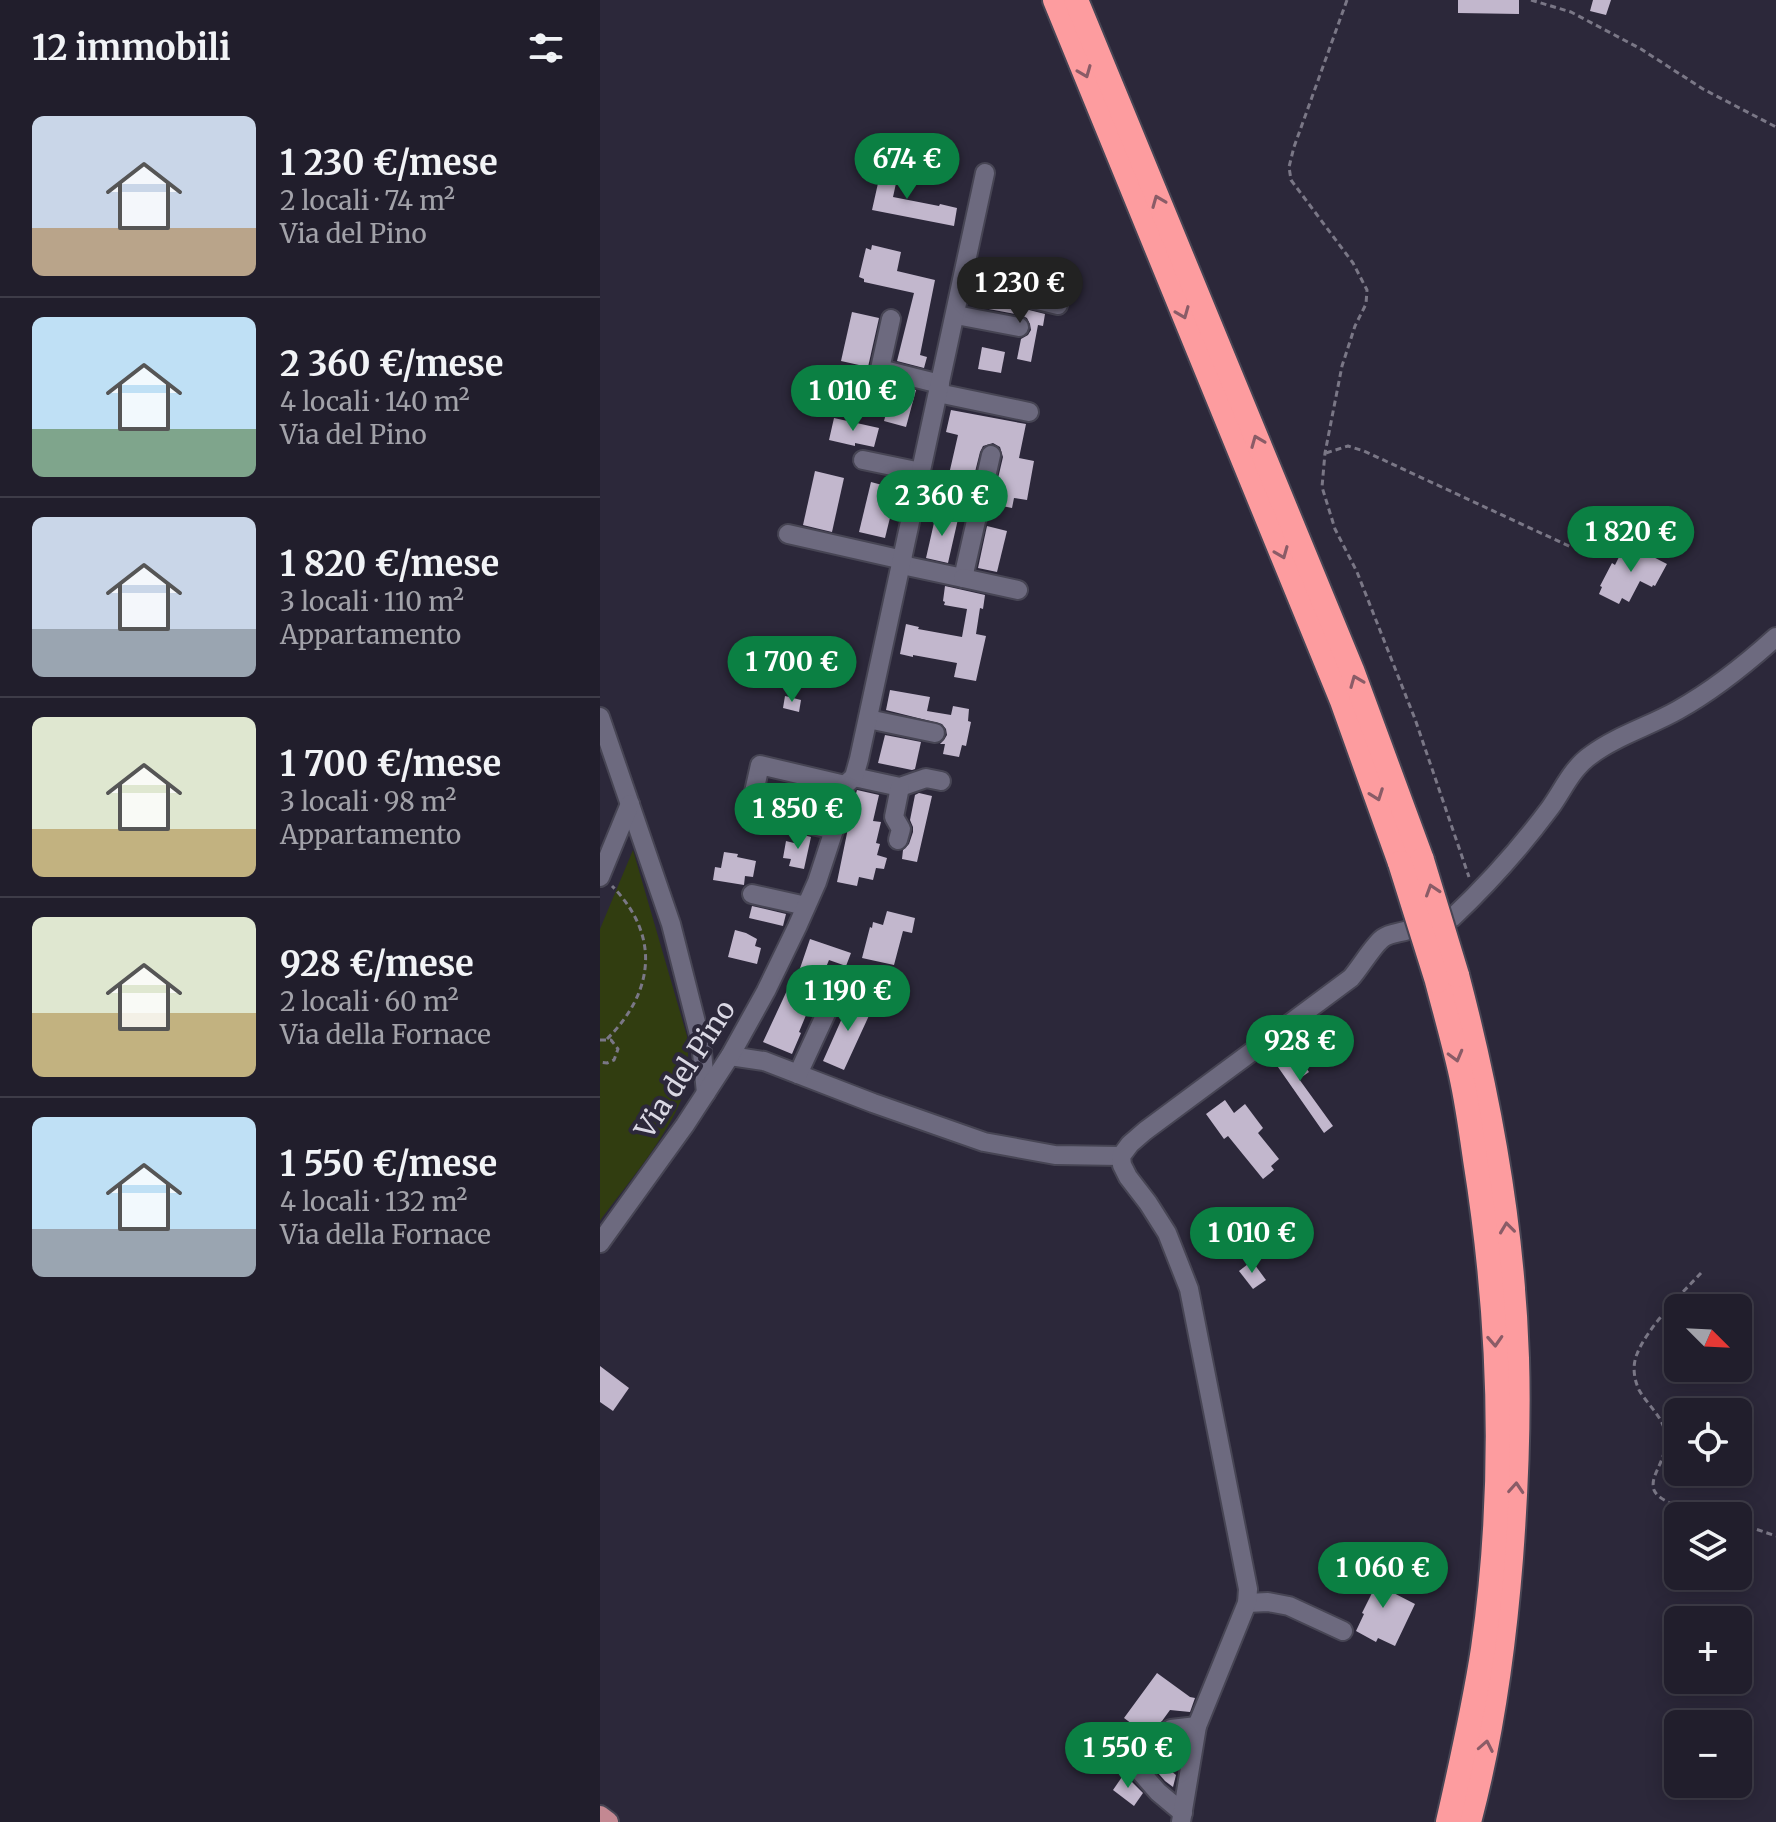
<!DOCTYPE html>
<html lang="it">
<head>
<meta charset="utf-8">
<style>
	body { margin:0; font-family:Merriweather,serif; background:#2d2b38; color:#f1f3f6; height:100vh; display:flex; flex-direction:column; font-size:30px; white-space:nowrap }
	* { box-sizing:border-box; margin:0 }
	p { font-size:26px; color:#a2a2a9 }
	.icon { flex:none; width:44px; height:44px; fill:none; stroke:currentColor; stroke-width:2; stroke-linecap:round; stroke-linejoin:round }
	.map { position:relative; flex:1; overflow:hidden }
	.side { display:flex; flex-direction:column; background:#211e2c; width:600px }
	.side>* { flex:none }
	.needle { width:52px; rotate:114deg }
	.controls { position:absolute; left:1064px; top:1294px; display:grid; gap:16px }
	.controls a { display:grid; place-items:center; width:88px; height:88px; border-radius:12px; background:#211e2c; box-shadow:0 4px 20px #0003,0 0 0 2px #3e3c48; font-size:40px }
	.price { position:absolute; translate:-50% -68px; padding:0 18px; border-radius:28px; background:#0b8043; color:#fff; font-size:26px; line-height:52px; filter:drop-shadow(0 2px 4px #0008) }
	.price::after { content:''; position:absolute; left:50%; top:48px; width:24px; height:18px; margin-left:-12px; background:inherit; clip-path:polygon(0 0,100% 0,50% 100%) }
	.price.selected { background:#222; color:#fff }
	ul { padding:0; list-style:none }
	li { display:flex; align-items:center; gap:24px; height:200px; padding:0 32px }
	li+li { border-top:2px solid #3e3c48 }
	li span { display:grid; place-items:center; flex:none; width:224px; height:160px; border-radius:12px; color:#555 }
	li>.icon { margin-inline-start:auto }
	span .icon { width:96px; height:96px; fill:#fffc; stroke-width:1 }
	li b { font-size:34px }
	h2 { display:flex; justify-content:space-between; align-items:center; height:96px; padding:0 32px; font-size:34px }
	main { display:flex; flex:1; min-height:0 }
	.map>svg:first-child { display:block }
	.green { fill:#313d10 }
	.building { fill:#c2b7cd }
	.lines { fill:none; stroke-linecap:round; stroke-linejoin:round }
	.minor-casing { stroke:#474554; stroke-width:22 }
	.major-casing { stroke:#474554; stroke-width:24 }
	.highway-casing { stroke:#474554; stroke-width:28 }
	.path { stroke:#7a7786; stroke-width:3; stroke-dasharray:6 4; stroke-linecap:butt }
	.minor { stroke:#6d6a7f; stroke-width:18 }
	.major { stroke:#c38892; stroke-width:20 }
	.highway { stroke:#fd9c9f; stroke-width:24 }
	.highway-bridge-casing { stroke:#474554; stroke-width:28; stroke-linecap:butt }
	.highway-bridge { stroke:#fd9c9f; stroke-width:24 }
	.oneway { stroke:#8a5c67 }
	.labels { text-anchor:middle; stroke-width:8; stroke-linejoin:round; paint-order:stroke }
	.street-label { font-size:28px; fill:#dad8e4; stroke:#2c283a }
</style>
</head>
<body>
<main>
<section class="side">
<h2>12 immobili<svg class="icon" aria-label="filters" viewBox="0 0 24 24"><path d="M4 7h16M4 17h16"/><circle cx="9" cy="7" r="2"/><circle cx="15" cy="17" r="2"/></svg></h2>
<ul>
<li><span style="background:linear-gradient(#c9d6e8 70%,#b9a48a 0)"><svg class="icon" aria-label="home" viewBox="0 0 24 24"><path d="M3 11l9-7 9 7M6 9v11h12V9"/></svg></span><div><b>1 230 €/mese</b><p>2 locali · 74 m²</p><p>Via del Pino</p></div></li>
<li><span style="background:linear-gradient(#bfe0f5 70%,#7fa58c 0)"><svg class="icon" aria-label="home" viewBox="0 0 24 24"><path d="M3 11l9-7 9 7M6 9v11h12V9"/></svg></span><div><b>2 360 €/mese</b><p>4 locali · 140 m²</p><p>Via del Pino</p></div></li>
<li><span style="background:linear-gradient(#c9d6e8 70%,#9aa5b1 0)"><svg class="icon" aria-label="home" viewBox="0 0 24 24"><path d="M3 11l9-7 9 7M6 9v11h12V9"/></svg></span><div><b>1 820 €/mese</b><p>3 locali · 110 m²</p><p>Appartamento</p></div></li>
<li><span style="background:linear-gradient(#dfe7d0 70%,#c2b280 0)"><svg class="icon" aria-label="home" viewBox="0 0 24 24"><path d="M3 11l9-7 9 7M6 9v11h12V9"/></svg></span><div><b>1 700 €/mese</b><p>3 locali · 98 m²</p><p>Appartamento</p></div></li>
<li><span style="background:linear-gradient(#dfe7d0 60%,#c2b280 0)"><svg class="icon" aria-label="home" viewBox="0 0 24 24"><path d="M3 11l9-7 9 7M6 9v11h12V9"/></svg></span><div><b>928 €/mese</b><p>2 locali · 60 m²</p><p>Via della Fornace</p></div></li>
<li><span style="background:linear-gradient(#bfe0f5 70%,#9aa5b1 0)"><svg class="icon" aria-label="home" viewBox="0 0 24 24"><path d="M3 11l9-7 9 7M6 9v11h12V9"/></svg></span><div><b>1 550 €/mese</b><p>4 locali · 132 m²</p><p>Via della Fornace</p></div></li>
</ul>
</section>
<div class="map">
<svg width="1176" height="1822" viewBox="0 0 1176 1822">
	<rect width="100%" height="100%" fill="#2c283a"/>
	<path class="green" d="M 33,850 L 87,1036 C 88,1050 89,1065 87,1079 C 81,1122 26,1185 0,1221 L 0,929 Z"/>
	<g class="building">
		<polygon points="858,0 919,0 919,14 858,13"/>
		<polygon points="993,0 1011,0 1006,15 990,11"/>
		<polygon points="283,161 300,165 293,197 339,206 340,204 357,208 354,226 272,210"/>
		<polygon points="272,245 301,252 297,271 335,280 320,355 327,357 324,368 297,361 314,293 264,282 264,279 259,277 266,248 271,250"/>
		<polygon points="380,298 445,314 443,326 438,325 431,362 417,359 421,339 428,335 431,330 430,324 427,318 421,315 378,307"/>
		<polygon points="252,312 279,318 268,367 241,361"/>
		<polygon points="382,347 405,352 401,373 378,369"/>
		<polygon points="294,385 316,390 306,427 284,421"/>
		<polygon points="351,410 426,424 419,458 434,461 427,500 414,498 412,508 392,504 403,457 400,447 393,443 383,446 380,452 371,488 347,483 358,435 346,432"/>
		<polygon points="234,418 279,428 274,447 255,443 255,446 229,440"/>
		<polygon points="215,471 244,478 232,532 203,525"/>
		<polygon points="271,482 297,489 285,538 259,532"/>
		<polygon points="336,514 358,519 348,563 326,558"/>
		<polygon points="387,526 407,531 397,572 378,568"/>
		<polygon points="1026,543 1067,564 1055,586 1053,585 1052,587 1040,581 1029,602 1022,598 1019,604 999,594 1002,587 1000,586 1012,563 1015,565"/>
		<polygon points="345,586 385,595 383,609 380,608 376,634 386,636 376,681 354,677 357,663 313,655 313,657 300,654 306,624 319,627 318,629 362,637 367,609 344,605 345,602 343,601"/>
		<polygon points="229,649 254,654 249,677 224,671"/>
		<polygon points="290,690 330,697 327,711 351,715 353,706 369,709 368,721 371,722 366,746 362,745 359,757 343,754 345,744 340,744 344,740 347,735 346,729 342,724 286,710"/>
		<polygon points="185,696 201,700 199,712 183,708"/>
		<polygon points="285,735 321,742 315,769 312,770 278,763"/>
		<polygon points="257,790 279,795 273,821 281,822 276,843 280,844 277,855 287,858 284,869 276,868 273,880 259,877 257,886 237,882 253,804"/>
		<polygon points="319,793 332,796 317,862 302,859 303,850 309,844 313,832 313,827 310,820 315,795"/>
		<polygon points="197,833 211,837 204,869 189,866 191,859 183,858 186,841 194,843"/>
		<polygon points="124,852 138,854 137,857 156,861 153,877 145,876 144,885 113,880 115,867 121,868"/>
		<polygon points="152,906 186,914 183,926 149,918"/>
		<polygon points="287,911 315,918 312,933 303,931 294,965 262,958 270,927 272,928 273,922 283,925"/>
		<polygon points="135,930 146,933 157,939 155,946 161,948 157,964 128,957"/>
		<polygon points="210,939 251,953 246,966 229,960 199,1032 201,1033 192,1054 163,1042 190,984 194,986"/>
		<polygon points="253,996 264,1001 262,1005 272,1009 244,1070 223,1061 243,1016 241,1015 248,1000 251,1001"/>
		<polygon points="689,1044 709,1072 699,1079 733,1126 724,1133 671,1057"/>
		<polygon points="625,1100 634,1113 645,1104 663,1128 658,1133 679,1159 671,1166 674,1170 663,1179 628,1136 624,1139 606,1114"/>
		<polygon points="652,1261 666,1280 653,1289 639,1271"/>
		<polygon points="0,1366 29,1388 13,1411 0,1402"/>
		<polygon points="776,1565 787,1571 780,1586 815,1604 795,1646 778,1638 776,1642 756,1631 764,1614 762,1613 772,1593 758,1587 765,1574 770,1577"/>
		<polygon points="557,1673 590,1697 595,1698 590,1712 570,1710 562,1721 543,1734 543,1732 524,1718"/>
		<polygon points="563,1749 566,1767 576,1775 573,1787 565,1781 552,1766"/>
		<polygon points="524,1774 543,1793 534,1806 513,1790"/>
	</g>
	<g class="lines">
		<defs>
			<g id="minor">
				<polyline points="363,282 458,305"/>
				<polyline points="356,315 419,327"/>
				<polyline points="291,319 280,369 340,384"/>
				<polyline points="338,393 429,412"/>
				<polyline points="263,460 321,472"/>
				<polyline points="188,534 303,560"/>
				<polyline points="302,565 363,578 391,455"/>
				<polyline points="363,578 418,590"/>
				<polyline points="0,717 71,924 101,1042 106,1093"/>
				<polyline points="268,719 335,733"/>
				<polyline points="254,777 300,787 326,778 341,781"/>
				<polyline points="234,830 150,810 160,765 245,785"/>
				<polyline points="298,840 301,829 294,817 300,787"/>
				<polyline points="0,877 30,804"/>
				<polyline points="152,894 206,906"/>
				<path d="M 852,918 C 887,885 921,847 950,808 C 963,790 972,768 991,755 C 1016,736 1050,726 1078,710 C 1114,690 1145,665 1176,637"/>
				<polyline points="130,1056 164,1061 273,1103 384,1142 455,1155 521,1156"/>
				<polyline points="198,1074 235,994"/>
				<polyline points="0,1243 85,1125 130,1056 166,991 197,927 217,882 234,830 245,785 254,777 259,759 385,173"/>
				<polyline points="647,1603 668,1602 689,1606 743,1631"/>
				<polyline points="583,1813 558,1792 537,1768 551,1743 571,1729 597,1726"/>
				<path d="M 581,1822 L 597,1726 L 647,1603 L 648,1589 L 589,1289 L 567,1233 L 548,1203 L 528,1177 L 522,1165 L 521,1156 L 530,1144 L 545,1131 L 751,978 C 760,968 774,944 783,938 C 790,933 800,933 808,930"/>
			</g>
			<polyline id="major" points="0,1816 8,1822"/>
			<g id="highway">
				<polyline points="455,0 742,701 800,863"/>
				<polyline points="476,0 752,670 822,860"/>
				<path d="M 857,975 C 890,1100 913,1229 917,1358 C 919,1425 916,1492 911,1558 C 904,1647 892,1736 869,1822"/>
				<path d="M 837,981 C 845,1012 854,1043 861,1075 C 867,1102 871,1131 875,1159 C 901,1321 906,1487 883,1649 C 874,1707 861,1765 848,1822"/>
			</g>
		</defs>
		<use href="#minor" class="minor-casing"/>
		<use href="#major" class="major-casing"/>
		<use href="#highway" class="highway-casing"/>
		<g class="path">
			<polyline points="747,0 694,147 689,167 691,180 753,263 767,290 766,304 755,326 742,366 725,453 722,487 735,529 757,572 815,719 869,877"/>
			<polyline points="931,0 971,12 1041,49 1103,89 1176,127"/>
			<polyline points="726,453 748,446 764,451 971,547"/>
			<path d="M 7,1039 C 55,991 60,935 12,886"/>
			<polyline points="0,1040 11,1040 18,1049 14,1060 7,1063 0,1062"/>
			<path d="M 1101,1273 C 1081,1294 1047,1328 1037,1354 C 1032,1366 1034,1379 1039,1390 C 1047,1404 1061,1415 1065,1431 C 1068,1444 1064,1455 1059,1466 C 1056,1473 1051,1482 1054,1490 C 1060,1505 1100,1512 1114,1516"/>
			<polyline points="1138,1523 1176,1536"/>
		</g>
		<use href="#minor" class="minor"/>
		<use href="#major" class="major"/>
		<use href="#highway" class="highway"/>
		<defs>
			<g id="highway-bridge">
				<polyline points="822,860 857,975"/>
				<polyline points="800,863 837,981"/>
			</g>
		</defs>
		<use href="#highway-bridge" class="highway-bridge-casing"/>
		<use href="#highway-bridge" class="highway-bridge"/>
	</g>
	<defs><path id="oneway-chevron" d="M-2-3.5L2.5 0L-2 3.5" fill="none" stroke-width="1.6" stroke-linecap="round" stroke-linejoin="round" transform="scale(2)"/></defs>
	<g class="oneway">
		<use href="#oneway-chevron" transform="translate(485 72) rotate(68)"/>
		<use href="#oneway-chevron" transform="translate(558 201) rotate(-112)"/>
		<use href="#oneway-chevron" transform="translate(583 313) rotate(68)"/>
		<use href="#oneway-chevron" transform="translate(657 441) rotate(-112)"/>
		<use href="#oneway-chevron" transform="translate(682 553) rotate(68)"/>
		<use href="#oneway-chevron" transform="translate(756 681) rotate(-112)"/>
		<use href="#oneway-chevron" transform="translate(777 795) rotate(70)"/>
		<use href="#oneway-chevron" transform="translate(832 890) rotate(-108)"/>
		<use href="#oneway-chevron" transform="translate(856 1056) rotate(75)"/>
		<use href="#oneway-chevron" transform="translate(907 1228) rotate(-97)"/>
		<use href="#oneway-chevron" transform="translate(895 1341) rotate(87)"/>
		<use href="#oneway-chevron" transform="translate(916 1488) rotate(-86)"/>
		<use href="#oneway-chevron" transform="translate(886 1746) rotate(-79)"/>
	</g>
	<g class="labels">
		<g class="street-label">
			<text transform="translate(85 1069) rotate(-57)" y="10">Via del Pino</text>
		</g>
	</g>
</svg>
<div class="controls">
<a><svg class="needle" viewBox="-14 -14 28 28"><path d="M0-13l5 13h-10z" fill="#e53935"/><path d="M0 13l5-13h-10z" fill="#a2a2a9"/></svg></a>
<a><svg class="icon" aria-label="locate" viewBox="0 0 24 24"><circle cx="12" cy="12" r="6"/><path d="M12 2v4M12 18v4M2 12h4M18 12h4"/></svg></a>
<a><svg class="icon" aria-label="layers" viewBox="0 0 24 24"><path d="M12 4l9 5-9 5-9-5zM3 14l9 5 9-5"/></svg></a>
<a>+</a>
<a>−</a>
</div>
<b class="price" style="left:307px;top:201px">674 €</b>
<b class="price selected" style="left:420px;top:325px">1 230 €</b>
<b class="price" style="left:253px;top:433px">1 010 €</b>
<b class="price" style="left:342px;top:538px">2 360 €</b>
<b class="price" style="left:1031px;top:574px">1 820 €</b>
<b class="price" style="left:192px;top:704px">1 700 €</b>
<b class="price" style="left:198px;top:851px">1 850 €</b>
<b class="price" style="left:248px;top:1033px">1 190 €</b>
<b class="price" style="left:700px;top:1083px">928 €</b>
<b class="price" style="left:652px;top:1275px">1 010 €</b>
<b class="price" style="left:783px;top:1610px">1 060 €</b>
<b class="price" style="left:528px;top:1790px">1 550 €</b>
</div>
</main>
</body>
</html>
